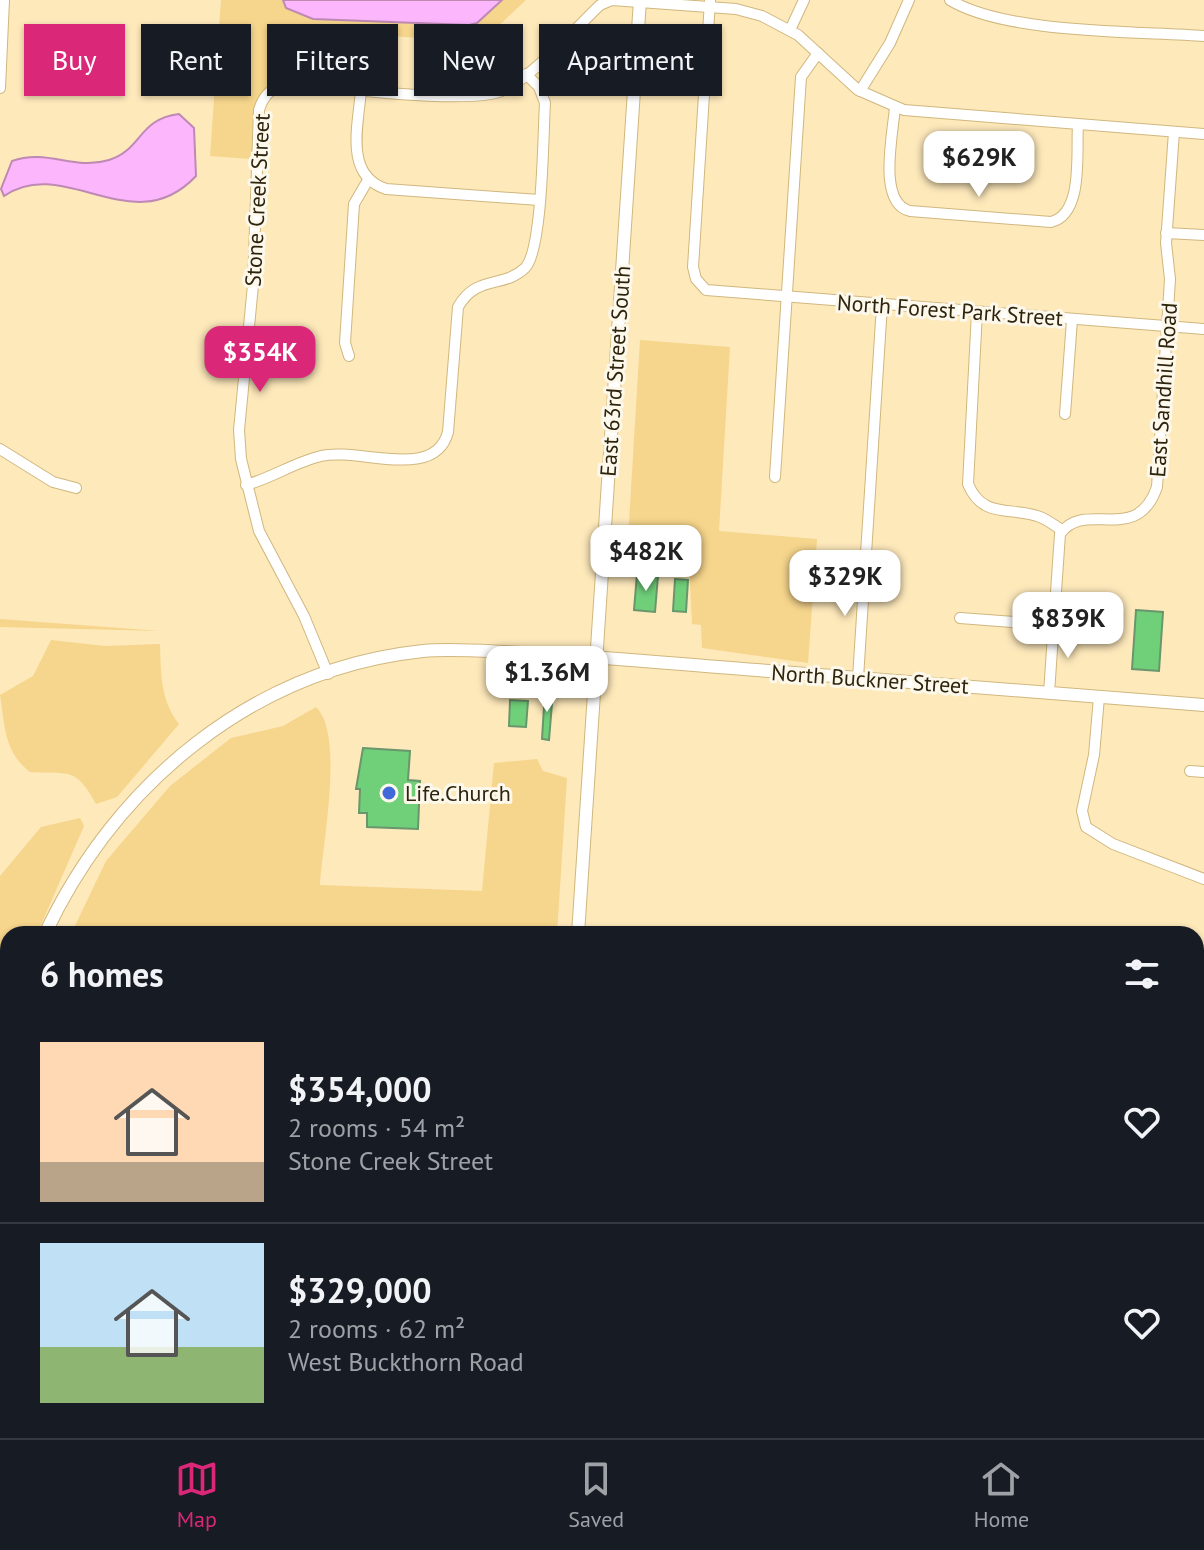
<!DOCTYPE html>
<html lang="en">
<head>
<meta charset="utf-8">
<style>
	body { margin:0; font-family:"PT Sans",sans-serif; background:#242831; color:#f1f3f6; height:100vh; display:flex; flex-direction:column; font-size:30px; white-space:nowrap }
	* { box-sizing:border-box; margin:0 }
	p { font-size:26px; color:#9ea1a6 }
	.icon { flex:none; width:44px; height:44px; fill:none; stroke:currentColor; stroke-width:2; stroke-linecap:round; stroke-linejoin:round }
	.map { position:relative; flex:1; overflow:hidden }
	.sheet { position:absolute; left:0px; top:926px; width:1204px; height:512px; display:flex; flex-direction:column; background:#171b24; border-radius:24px 24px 0 0; box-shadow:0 2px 6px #0004 }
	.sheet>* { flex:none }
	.banner { position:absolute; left:24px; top:24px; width:800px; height:72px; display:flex; gap:16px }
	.price { position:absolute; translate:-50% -68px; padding:0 18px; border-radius:16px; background:#fff; color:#222; font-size:26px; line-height:52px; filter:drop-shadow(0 2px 4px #0008) }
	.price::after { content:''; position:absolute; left:50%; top:48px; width:24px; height:18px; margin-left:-12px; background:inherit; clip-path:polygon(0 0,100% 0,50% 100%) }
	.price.active { background:#db2777; color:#fff }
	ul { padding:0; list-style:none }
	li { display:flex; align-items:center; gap:24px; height:200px; padding:0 40px }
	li+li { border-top:2px solid #363941 }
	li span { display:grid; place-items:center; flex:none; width:224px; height:160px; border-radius:0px; color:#555 }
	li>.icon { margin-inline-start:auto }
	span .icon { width:96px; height:96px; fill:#fffc; stroke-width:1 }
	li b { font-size:34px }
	h2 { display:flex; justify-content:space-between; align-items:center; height:96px; padding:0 40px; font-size:34px }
	.tag { padding:0 28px; border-radius:0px; background:#171b24; box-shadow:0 2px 6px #0004; font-size:28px; line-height:72px }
	.tag.active { background:#db2777; color:#fff }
	.menu { display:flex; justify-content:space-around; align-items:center; height:112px; border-top:2px solid #363941; background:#171b24; font-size:22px; color:#9ea1a6 }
	.menu a { display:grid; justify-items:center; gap:4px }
	.menu .active { color:#db2777 }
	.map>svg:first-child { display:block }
	.green { fill:#f6d58c }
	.water { fill:#fbb6fc; stroke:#be8ab4; stroke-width:2 }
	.building { fill:#70d07a; stroke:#69966c; stroke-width:2 }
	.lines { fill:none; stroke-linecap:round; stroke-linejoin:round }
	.minor-casing { stroke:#d0b77e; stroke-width:12 }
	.major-casing { stroke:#d0b77e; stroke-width:14 }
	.minor { stroke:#fff; stroke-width:10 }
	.major { stroke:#fff; stroke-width:12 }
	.rail { stroke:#948462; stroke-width:2 }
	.poi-dot { fill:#4168d9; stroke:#fdf8ec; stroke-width:3 }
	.labels { text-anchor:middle; stroke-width:6; stroke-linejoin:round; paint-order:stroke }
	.street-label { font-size:22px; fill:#2e240d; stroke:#fdf8ec }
	.poi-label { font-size:22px; fill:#2e240d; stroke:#fdf8ec; text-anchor:start }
</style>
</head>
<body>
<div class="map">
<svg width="1204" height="1438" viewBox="0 0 1204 1438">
	<rect width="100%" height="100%" fill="#fee9bb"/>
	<g class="green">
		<polygon points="221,0 526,0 481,42 297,30 294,77 278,80 258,98 251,159 210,156"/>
		<polygon points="640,340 730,347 719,531 817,539 808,663 702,648 701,625 692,624 689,563 637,560 627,555"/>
		<polygon points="0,619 160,631 0,627"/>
		<path d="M 51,640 L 105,646 L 160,644 C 161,673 160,700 179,724 L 117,797 L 96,804 C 75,765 68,775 30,772 C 4,752 5,726 0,695 L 33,676 Z"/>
		<path d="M 316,707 C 345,735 322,845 320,885 L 482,891 L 494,763 L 537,759 L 543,771 L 567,778 L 557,934 L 71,934 L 106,861 L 170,786 L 231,738 L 283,726 Z"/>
		<polygon points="80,818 84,826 37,934 8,934 8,1000 0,1018 0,876 41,827"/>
		<polygon points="1012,1430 1114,1430 1059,1438 958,1438"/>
	</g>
	<g class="water">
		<polygon points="283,0 502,0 477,23 469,25 313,19 286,8"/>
		<path d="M 179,114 L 194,128 L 196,176 C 133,243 65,154 4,196 L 1,189 L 12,161 C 48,148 73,171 109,160 C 142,150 138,119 179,114 Z"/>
	</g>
	<g class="building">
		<polygon points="637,574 658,576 655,612 634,610"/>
		<polygon points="675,579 688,580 686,612 673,611"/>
		<polygon points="1136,610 1163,612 1159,671 1132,669"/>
		<polygon points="545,690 553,691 549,740 542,739"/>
		<polygon points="510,700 528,701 526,727 509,726"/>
		<polygon points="363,748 410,751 408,780 420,781 418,829 367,827 367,813 359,813 360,789 356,789"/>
	</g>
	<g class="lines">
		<defs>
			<g id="minor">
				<path d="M 950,0 C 1006,34 1136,31 1204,36"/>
				<polyline points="710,1 693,267 696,279 706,290 1204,329"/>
				<polyline points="790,30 804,0"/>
				<polyline points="0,88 4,0"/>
				<path d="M 361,89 C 359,123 343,175 386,189 L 539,200"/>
				<polyline points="860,91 890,43 909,0"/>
				<path d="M 895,107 C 893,134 877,203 910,211 L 1051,222 C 1084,214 1076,152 1078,125"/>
				<polyline points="1166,233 1204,235"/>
				<path d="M 977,312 L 968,484 C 983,520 1012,506 1040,517 C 1048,520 1055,526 1062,530"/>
				<polyline points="349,356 345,343 354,204 368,180"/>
				<polyline points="1065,414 1072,320"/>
				<polyline points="0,449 53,482 76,488"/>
				<polyline points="775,477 801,77 818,53"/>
				<path d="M 246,485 C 272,478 295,462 321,456 C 359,447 435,482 448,432 L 458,307 C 477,274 503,289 525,268 C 543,250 543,133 545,103 L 539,87 L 526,74"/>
				<polyline points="960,618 1053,625"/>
				<path d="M 328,674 L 304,616 L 259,531 L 241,459 L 239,430 L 253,285 L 259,110 C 264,93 274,86 291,84 C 334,87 472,106 504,90 C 533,76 575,29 600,5 L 612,0 L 736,9 L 762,16 L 798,35 L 858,90 L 904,110 L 1204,134"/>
				<polyline points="858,678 882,305"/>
				<path d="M 1049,693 L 1060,534 C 1085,498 1136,547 1157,487 L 1170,279 L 1166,243 L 1174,132"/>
				<polyline points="1099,697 1094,755 1082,811 1086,827 1113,844 1204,879"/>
				<polyline points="1190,771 1204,772"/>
				<polyline points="1196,1362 1204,1360"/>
				<polyline points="577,1430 585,1438"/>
				<polyline points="689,1438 751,1430"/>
			</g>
			<g id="major">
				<path d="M 45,934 C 116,783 253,669 423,651 C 457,648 492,652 526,653 C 607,657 688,665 769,671 C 914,683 1059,694 1204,705"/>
				<polyline points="578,934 640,0"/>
				<polyline points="0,1051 8,1030"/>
				<polyline points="1196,1385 1204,1384"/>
				<polyline points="1196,1396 1204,1394"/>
				<polyline points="543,1438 543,1430"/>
				<polyline points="832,1438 888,1430"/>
				<polyline points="898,1438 954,1430"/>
			</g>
		</defs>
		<use href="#minor" class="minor-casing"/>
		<use href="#major" class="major-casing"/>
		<use href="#minor" class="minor"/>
		<use href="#major" class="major"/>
		<g class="rail">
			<polyline points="1196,1424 1204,1423"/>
			<polyline points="1096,1438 1153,1430"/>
		</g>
	</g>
	<circle class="poi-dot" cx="389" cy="793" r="8"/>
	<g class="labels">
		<g class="street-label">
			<text transform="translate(257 200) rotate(-87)" y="8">Stone Creek Street</text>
			<text transform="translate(950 310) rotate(4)" y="8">North Forest Park Street</text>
			<text transform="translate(615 371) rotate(-86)" y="8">East 63rd Street South</text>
			<text transform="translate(1163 390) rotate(-86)" y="8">East Sandhill Road</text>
			<text transform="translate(870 679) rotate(4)" y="8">North Buckner Street</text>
		</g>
		<g class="poi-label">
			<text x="405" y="801">Life.Church</text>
		</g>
	</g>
</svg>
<b class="price" style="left:979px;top:199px">$629K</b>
<b class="price active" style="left:260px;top:394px">$354K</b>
<b class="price" style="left:646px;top:593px">$482K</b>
<b class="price" style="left:845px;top:618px">$329K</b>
<b class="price" style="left:1068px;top:660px">$839K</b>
<b class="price" style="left:547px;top:714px">$1.36M</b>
<div class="banner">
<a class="tag active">Buy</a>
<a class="tag">Rent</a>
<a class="tag">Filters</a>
<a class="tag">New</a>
<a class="tag">Apartment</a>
</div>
<section class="sheet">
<h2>6 homes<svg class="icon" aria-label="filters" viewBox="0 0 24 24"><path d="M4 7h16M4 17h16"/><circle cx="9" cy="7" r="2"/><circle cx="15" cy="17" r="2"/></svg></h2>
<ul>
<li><span style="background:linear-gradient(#ffd9b3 75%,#b9a48a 0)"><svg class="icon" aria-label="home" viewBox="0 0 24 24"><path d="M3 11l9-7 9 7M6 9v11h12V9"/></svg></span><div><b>$354,000</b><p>2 rooms · 54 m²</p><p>Stone Creek Street</p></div><svg class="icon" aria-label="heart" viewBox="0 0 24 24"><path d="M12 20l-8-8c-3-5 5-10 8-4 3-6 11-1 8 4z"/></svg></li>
<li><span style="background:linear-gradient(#bfe0f5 65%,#8fb573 0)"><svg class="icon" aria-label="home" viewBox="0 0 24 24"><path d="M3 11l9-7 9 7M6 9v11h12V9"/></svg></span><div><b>$329,000</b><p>2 rooms · 62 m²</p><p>West Buckthorn Road</p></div><svg class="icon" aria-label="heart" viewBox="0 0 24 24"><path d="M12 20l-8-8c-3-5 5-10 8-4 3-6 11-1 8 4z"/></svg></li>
</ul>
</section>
</div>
<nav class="menu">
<a class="active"><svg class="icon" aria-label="map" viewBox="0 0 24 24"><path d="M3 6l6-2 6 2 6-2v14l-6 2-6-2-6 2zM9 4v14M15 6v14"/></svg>Map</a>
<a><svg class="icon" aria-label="saved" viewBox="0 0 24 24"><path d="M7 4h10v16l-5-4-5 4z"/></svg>Saved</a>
<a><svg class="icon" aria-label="home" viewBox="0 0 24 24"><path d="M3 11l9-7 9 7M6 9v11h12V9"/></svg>Home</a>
</nav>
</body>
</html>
